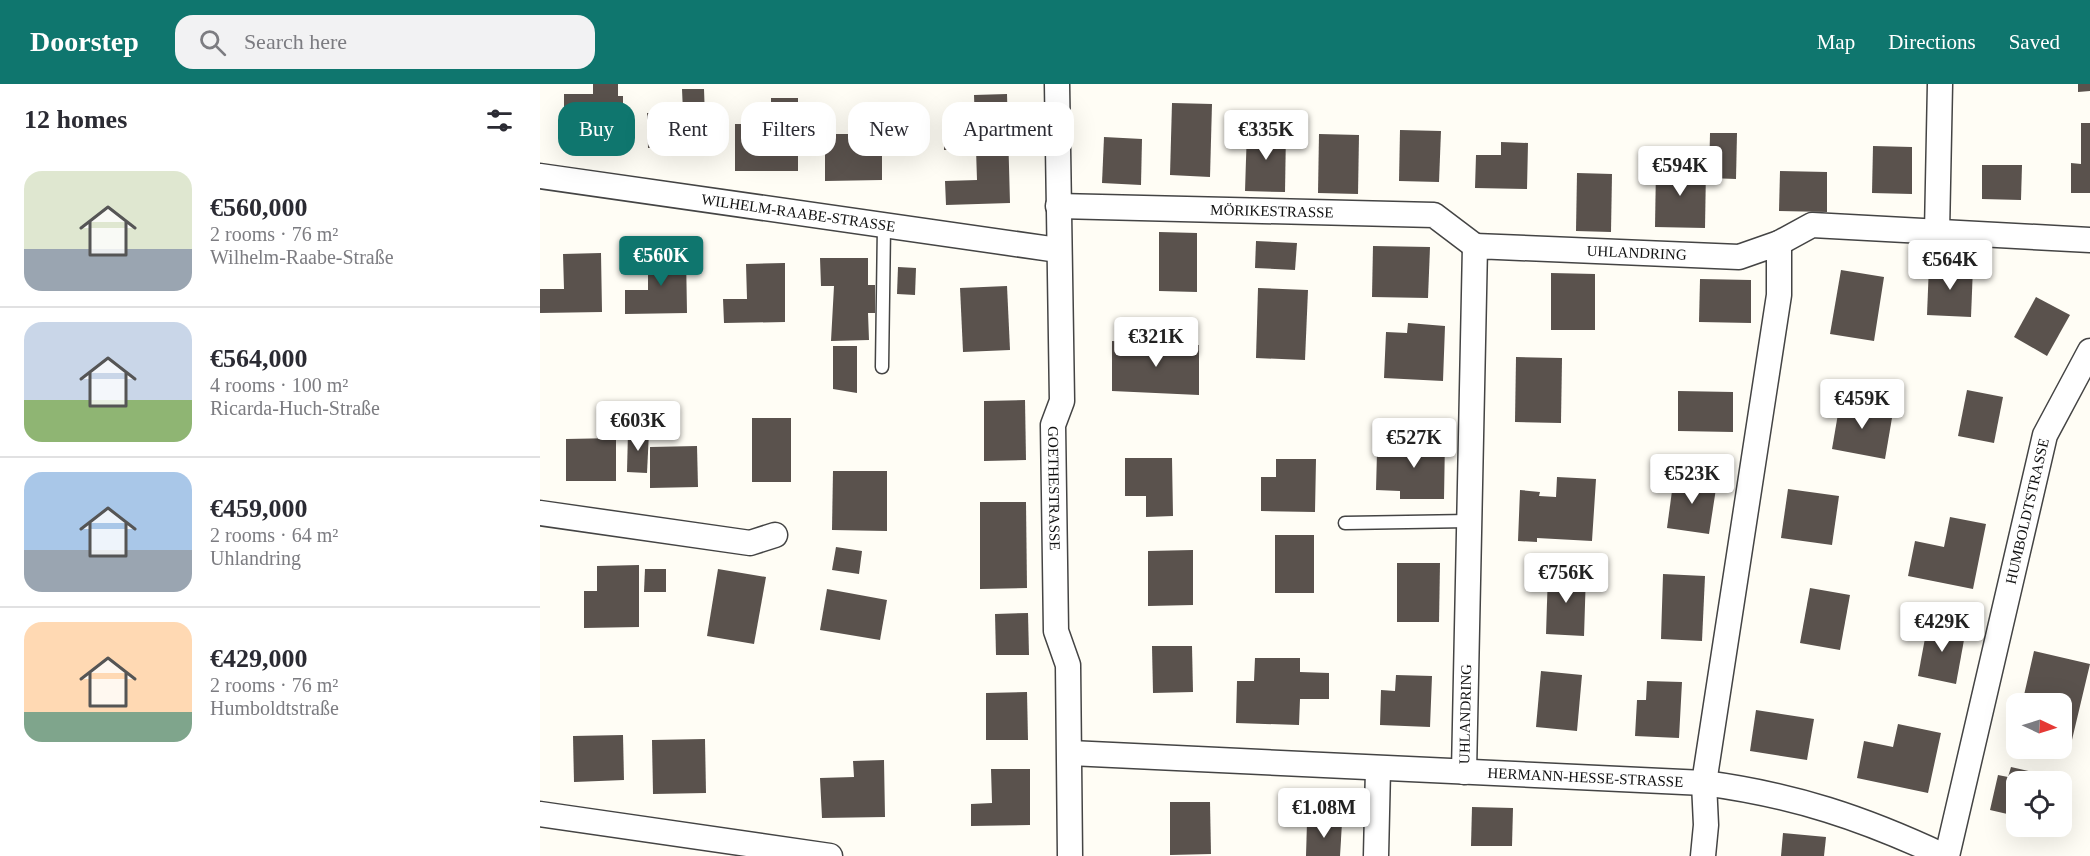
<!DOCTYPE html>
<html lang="en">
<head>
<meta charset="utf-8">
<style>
	body { margin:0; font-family:"Times New Roman",serif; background:#f2f2f3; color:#2b2b33; height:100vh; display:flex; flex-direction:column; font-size:22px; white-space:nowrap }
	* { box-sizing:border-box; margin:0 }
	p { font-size:20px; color:#7c7c81 }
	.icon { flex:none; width:33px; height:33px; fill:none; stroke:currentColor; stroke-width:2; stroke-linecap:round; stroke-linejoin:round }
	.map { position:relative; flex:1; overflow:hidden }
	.drawer { display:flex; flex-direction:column; background:#fff; width:540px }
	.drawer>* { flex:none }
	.top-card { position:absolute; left:18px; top:18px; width:570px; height:54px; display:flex; gap:12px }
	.needle { width:39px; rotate:94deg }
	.fabs { position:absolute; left:1466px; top:609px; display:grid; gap:12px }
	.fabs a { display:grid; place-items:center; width:66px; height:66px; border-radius:12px; background:#fff; box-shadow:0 6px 24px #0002; font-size:30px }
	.price { position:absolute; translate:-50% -51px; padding:0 14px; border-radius:6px; background:#fff; color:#222; font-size:20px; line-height:39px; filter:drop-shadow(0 2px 3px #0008) }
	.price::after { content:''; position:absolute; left:50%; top:36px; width:18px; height:14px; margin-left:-9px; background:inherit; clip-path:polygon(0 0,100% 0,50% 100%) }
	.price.active { background:#0f766e; color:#fff }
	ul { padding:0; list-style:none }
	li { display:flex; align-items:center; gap:18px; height:150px; padding:0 24px }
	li+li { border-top:2px solid #e1e1e2 }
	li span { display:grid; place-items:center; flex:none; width:168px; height:120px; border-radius:18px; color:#555 }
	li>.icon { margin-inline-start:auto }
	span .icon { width:72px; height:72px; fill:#fffc; stroke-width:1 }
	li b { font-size:26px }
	h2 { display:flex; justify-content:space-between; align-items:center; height:72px; padding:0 24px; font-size:26px }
	.tag { padding:0 21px; border-radius:18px; background:#fff; box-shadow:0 6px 24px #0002; font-size:21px; line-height:54px }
	.tag.active { background:#0f766e; color:#fff }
	header { display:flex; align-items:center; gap:36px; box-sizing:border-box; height:84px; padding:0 30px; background:#0f766e; color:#fff }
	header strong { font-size:28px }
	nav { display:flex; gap:33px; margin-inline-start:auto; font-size:21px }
	.search { width:420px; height:54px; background:#f2f2f3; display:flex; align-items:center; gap:15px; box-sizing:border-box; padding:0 21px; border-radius:18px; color:#7c7c81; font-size:22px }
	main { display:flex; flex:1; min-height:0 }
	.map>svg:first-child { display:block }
	.building { fill:#5a524d }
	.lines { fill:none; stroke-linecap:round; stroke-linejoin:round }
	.lane-casing { stroke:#444; stroke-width:15 }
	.street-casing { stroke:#444; stroke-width:27 }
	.lane { stroke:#fff; stroke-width:12 }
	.street { stroke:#fff; stroke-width:24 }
	.labels { text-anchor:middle; stroke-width:6; stroke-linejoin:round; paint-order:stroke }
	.street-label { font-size:15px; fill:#111; stroke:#fff }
</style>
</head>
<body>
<header>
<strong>Doorstep</strong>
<div class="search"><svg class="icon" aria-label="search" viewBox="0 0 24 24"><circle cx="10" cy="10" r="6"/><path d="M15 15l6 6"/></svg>Search here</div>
<nav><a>Map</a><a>Directions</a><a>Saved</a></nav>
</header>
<main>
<section class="drawer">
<h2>12 homes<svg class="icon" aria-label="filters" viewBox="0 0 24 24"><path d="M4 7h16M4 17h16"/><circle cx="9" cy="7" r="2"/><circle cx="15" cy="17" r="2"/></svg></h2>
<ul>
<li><span style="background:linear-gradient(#dfe7d0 65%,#9aa5b1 0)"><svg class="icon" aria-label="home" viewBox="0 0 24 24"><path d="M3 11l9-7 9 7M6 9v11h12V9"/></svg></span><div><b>€560,000</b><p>2 rooms · 76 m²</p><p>Wilhelm-Raabe-Straße</p></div></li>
<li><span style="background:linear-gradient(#c9d6e8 65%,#8fb573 0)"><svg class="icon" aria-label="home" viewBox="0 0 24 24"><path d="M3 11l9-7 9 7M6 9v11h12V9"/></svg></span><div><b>€564,000</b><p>4 rooms · 100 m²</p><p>Ricarda-Huch-Straße</p></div></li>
<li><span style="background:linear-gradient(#a9c7e8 65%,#9aa5b1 0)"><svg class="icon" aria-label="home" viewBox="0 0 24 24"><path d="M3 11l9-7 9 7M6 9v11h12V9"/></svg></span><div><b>€459,000</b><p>2 rooms · 64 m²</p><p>Uhlandring</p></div></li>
<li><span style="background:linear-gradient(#ffd9b3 75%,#7fa58c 0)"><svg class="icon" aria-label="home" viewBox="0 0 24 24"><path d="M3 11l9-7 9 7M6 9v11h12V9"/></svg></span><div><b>€429,000</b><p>2 rooms · 76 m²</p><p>Humboldtstraße</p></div></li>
</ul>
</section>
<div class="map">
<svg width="1550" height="772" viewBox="0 0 1550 772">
	<rect width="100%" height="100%" fill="#fffdf5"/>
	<g class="building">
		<polygon points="53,0 78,0 78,12 83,12 83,46 24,45 24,10 53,10"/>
		<polygon points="1538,0 1550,0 1550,7 1538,8"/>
		<polygon points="142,5 164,5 166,62 108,64 107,29 143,28"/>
		<polygon points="467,10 470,119 406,121 405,97 437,96 436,65 404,66 404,43 435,41 434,11"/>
		<polygon points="231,14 258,14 258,87 195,87 195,40 231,40"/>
		<polygon points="632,19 672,20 670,93 630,91"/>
		<polygon points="315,38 342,38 342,96 285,97 285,50 315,50"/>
		<polygon points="1541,39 1550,39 1550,109 1531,109 1531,79 1541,80"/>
		<polygon points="707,45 746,46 745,108 705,107"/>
		<polygon points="860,46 901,47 899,98 859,97"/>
		<polygon points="1170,49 1197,49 1196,95 1169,94"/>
		<polygon points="779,50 819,51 818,110 778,109"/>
		<polygon points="564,53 602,55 601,101 562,99"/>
		<polygon points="961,58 988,59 987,105 935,104 936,71 961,71"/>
		<polygon points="1333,62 1372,63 1372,110 1332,109"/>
		<polygon points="1442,81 1482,81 1481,116 1442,115"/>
		<polygon points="1116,83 1166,84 1165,144 1115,143"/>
		<polygon points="1240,87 1287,88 1287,128 1239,127"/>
		<polygon points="1037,89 1072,90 1071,148 1036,147"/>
		<polygon points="619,148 657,149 657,208 619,207"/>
		<polygon points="716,157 757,159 755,186 715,184"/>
		<polygon points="833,162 890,163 888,214 832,213"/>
		<polygon points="61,169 62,228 0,229 0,205 24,205 23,170"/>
		<polygon points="108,170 146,170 147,229 85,230 85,206 108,206"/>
		<polygon points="280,174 328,174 328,201 335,201 335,229 328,229 329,256 291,257 294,202 281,202"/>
		<polygon points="245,179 245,238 184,239 183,215 207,215 206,180"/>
		<polygon points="1389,181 1433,183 1431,233 1387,231"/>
		<polygon points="358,183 376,184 375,211 357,210"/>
		<polygon points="1301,186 1344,193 1334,257 1290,250"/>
		<polygon points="1011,189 1055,190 1055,246 1011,246"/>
		<polygon points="1160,195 1211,196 1211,239 1159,238"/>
		<polygon points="467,202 470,266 423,268 420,204"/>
		<polygon points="718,204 768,206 765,276 716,274"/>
		<polygon points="1496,213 1530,231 1507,272 1474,253"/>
		<polygon points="868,239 905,242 903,297 844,294 846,248 867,249"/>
		<polygon points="572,257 659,261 659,311 572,307"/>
		<polygon points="293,262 317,262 317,309 293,305"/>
		<polygon points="976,273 1022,274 1021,339 975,338"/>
		<polygon points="1427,306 1463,313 1454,359 1418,352"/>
		<polygon points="1138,307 1193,308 1193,348 1138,347"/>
		<polygon points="485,316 486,376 444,377 444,317"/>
		<polygon points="1300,318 1353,328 1345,375 1292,365"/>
		<rect x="212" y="334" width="39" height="64"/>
		<polygon points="88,348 109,348 107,389 87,388"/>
		<polygon points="76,354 76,397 26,397 26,355"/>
		<polygon points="860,354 905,355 904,415 860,415 860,407 836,406 837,368 859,368"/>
		<polygon points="157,362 158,403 110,404 110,363"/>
		<polygon points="585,374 632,374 633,432 606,433 606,412 585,412"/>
		<polygon points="736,375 776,375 775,428 721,427 721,393 736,393"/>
		<polygon points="293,387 347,387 347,447 292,446"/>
		<polygon points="1134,392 1177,398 1169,450 1127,444"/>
		<polygon points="1017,393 1056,395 1052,457 997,454 997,458 978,457 980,406 1000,408 999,412 1016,413"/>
		<polygon points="1248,405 1299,412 1292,461 1241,454"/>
		<polygon points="440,418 486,418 487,504 440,505"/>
		<polygon points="1410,433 1446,440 1433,505 1368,492 1375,457 1404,463"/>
		<rect x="735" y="451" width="39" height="58"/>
		<polygon points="296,463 322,467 319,490 292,486"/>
		<polygon points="653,466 653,521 608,522 608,467"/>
		<polygon points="857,479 900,479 899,538 857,538"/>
		<polygon points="99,481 99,543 44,544 44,507 57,507 57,482"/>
		<polygon points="105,485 126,485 126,508 104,508"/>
		<polygon points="178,485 226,493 214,560 167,552"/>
		<polygon points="1008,488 1046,489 1044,552 1006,550"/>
		<polygon points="1123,490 1165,492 1162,557 1121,555"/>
		<polygon points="1270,504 1310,511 1300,566 1260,559"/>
		<polygon points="287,505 347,516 340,556 280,546"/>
		<polygon points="488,529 489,571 456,571 455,530"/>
		<polygon points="1388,538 1426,545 1416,600 1378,592"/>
		<polygon points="612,562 652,562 653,608 613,609"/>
		<polygon points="1494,567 1550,580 1531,660 1521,657 1521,620 1482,620"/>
		<polygon points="715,574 760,574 760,588 789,589 789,615 760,615 759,641 696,639 697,597 714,597"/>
		<polygon points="1001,587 1042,591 1037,647 996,643"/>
		<polygon points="856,591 892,592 890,643 840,641 841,606 855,607"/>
		<polygon points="1107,597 1142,598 1139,654 1095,652 1097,616 1106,616"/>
		<polygon points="487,608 488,656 446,656 446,609"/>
		<polygon points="1216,626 1274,635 1267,676 1210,667"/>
		<polygon points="1358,640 1401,649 1388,709 1317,694 1324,657 1353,663"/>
		<polygon points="83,651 84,696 34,698 33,652"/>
		<polygon points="165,655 166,709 113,710 112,656"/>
		<polygon points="344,676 345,733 282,734 280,694 314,693 313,677"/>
		<polygon points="1471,683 1497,689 1496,698 1476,698 1476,732 1450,726 1458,691 1468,693"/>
		<polygon points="451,685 490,685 490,741 431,742 431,720 452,719"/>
		<polygon points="630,718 670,718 671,770 630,771"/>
		<polygon points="932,723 973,724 972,762 931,762"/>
		<polygon points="767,738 802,739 800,772 766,772"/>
		<polygon points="1243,749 1286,753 1284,772 1241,772"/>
	</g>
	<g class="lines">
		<defs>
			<g id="lane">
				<polyline points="342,283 344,142"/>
				<polyline points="805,439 929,437"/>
			</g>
			<g id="street">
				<path id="s1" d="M 517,0 L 522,317 L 513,341 L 516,547 L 528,581 L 530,772"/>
				<path id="s2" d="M 0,92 L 518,166"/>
				<path id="s3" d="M 518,122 L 894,131 L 935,162"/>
				<polyline points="1397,148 1400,0"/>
				<polyline points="1239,159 1272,141 1550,156"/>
				<polyline points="0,429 210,459 235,451"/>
				<path id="s4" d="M 530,669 L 1164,699 C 1254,711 1323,734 1404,772"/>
				<path id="s5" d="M 924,688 L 935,162 L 1199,173 L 1239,159 L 1239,211 L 1164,699 L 1166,741 L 1163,772"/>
				<polyline points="0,730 290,772"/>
				<polyline points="836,772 838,685"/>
				<path id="s6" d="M 1407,772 L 1505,351 L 1550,267"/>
			</g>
		</defs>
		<use href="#lane" class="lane-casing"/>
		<use href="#street" class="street-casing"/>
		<use href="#lane" class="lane"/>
		<use href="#street" class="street"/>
	</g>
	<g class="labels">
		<g class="street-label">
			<text dy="5" stroke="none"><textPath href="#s3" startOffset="214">MÖRIKESTRASSE</textPath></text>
			<text dy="5" stroke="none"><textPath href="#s2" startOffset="261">WILHELM-RAABE-STRASSE</textPath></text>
			<text dy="5" stroke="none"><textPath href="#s5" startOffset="688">UHLANDRING</textPath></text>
			<text dy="5" stroke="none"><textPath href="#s1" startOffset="406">GOETHESTRASSE</textPath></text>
			<text dy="5" stroke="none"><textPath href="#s6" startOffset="354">HUMBOLDTSTRASSE</textPath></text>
			<text dy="5" stroke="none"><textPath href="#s5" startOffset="58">UHLANDRING</textPath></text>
			<text dy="5" stroke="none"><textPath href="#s4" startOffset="516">HERMANN-HESSE-STRASSE</textPath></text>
		</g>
	</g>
</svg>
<div class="fabs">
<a><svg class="needle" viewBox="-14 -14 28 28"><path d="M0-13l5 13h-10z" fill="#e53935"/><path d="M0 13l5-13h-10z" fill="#7c7c81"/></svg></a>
<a><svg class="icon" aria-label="locate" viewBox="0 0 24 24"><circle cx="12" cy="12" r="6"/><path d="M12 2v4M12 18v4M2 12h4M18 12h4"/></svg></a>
</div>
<b class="price" style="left:726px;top:77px">€335K</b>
<b class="price" style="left:1140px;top:113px">€594K</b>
<b class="price active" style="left:121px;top:203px">€560K</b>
<b class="price" style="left:1410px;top:207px">€564K</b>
<b class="price" style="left:616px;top:284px">€321K</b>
<b class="price" style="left:1322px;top:346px">€459K</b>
<b class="price" style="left:98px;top:368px">€603K</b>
<b class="price" style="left:874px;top:385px">€527K</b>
<b class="price" style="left:1152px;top:421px">€523K</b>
<b class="price" style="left:1026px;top:520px">€756K</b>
<b class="price" style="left:1402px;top:569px">€429K</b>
<b class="price" style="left:784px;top:755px">€1.08M</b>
<div class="top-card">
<a class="tag active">Buy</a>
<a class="tag">Rent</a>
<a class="tag">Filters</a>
<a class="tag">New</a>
<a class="tag">Apartment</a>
</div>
</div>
</main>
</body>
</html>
